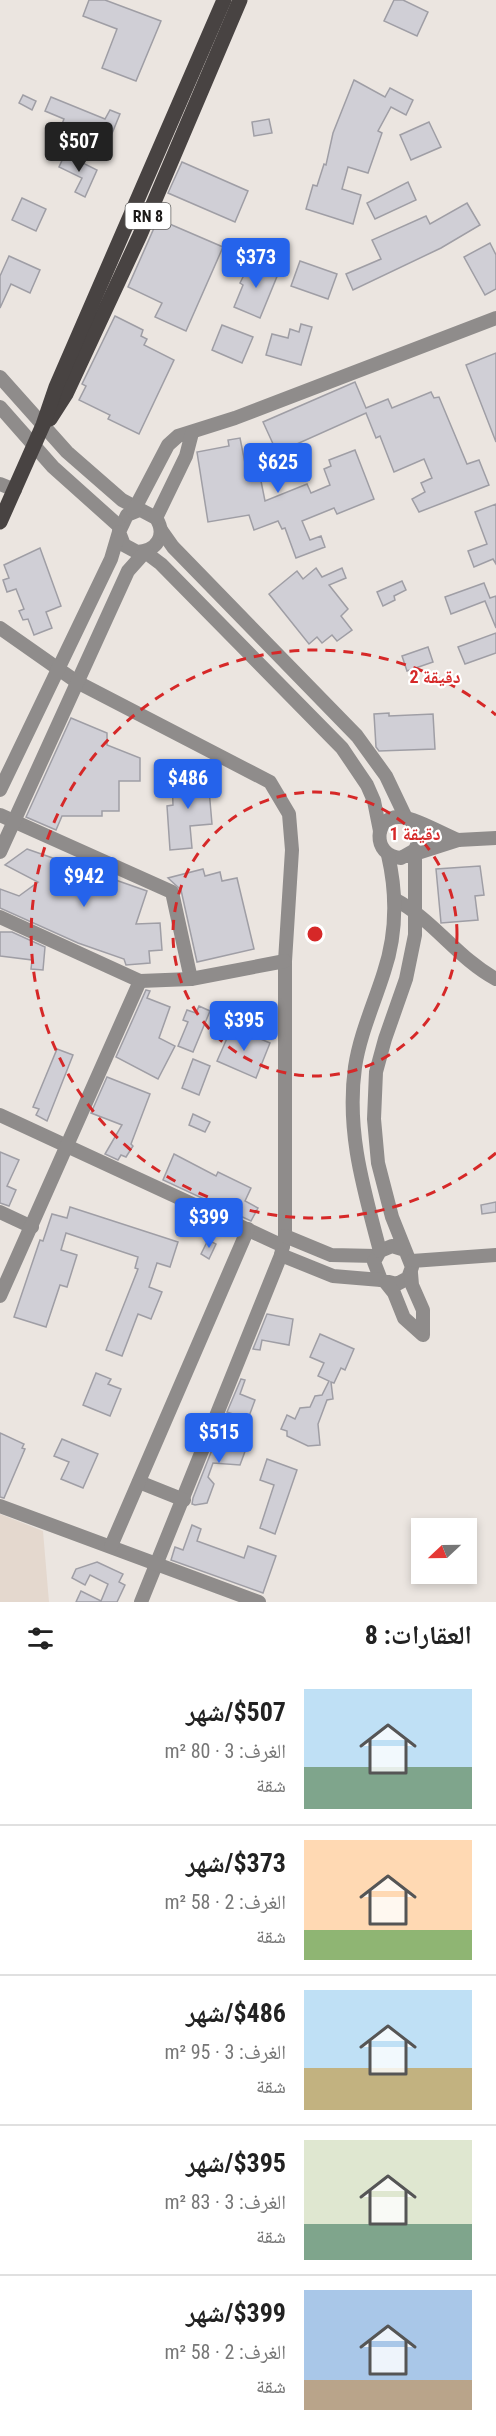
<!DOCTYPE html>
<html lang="ar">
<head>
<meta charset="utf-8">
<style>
	body { margin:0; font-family:"Roboto Condensed","Noto Naskh Arabic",sans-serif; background:#f2f2f2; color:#222; direction:rtl; height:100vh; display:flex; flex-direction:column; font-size:22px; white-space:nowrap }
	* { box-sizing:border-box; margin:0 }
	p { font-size:20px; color:#767676 }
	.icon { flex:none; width:33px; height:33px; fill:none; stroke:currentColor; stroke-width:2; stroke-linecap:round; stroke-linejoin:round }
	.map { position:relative; height:1602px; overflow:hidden; direction:ltr }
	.sheet { display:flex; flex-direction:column; background:#fff; flex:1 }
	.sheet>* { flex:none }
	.needle { width:39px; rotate:248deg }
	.buttons { position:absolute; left:411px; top:1518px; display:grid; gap:12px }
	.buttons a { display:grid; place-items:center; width:66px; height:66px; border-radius:0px; background:#fff; box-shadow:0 3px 9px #0003; font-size:30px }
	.price { position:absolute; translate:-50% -51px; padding:0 14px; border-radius:6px; background:#2563eb; color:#fff; font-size:20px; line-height:39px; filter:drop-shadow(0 2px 3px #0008) }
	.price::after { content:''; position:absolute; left:50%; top:36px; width:18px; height:14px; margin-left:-9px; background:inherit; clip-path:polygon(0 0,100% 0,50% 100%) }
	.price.on { background:#222; color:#fff }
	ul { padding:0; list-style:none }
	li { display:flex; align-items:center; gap:18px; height:150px; padding:0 24px }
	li+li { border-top:2px solid #e0e0e0 }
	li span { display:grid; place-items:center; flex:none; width:168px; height:120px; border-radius:0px; color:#555 }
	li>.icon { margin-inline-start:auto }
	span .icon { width:72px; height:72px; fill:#fffc; stroke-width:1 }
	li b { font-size:26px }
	h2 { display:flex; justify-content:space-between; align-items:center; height:72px; padding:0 24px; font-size:26px }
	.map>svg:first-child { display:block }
	.built { fill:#e4d8ce }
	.building { fill:#d0cfd6; stroke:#9f9ea5; stroke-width:1.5 }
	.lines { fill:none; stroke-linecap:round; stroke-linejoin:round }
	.minor { stroke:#8f8c8b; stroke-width:14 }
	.major { stroke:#484342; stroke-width:15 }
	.ring { fill:none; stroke:#d62828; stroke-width:3; stroke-dasharray:10 8 }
	.labels { text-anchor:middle; stroke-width:4.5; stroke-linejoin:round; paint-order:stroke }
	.shield { fill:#fff; stroke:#605f5d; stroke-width:1.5 }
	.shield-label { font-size:16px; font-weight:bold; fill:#1c1a18 }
	.centre { fill:#d62828; stroke:#fff; stroke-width:3 }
	.ring-label { font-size:18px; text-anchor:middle; font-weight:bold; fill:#d62828; stroke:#fff; stroke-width:4.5; stroke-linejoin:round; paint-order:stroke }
</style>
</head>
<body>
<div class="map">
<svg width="496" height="1602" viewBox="0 0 496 1602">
	<rect width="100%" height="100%" fill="#ebe5e0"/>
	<polygon class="built" points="0,1514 43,1531 49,1602 0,1602"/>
	<g class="building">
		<polygon points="89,0 105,0 161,21 136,81 102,68 117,29 83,16"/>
		<polygon points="394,0 403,0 428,12 417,36 384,21"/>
		<polygon points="354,80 385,97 390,88 413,100 406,115 391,107 378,131 382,133 368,173 348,167 342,189 361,195 353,224 306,209 313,185 317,186 324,164 326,165 333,133"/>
		<polygon points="23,95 36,101 32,110 19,103"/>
		<polygon points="51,97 105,119 110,110 120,114 106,148 60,129 64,119 45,111"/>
		<polygon points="269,119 272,133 254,136 252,122"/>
		<polygon points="429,122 441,147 411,160 400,135"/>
		<polygon points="65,154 97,170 85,197 75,192 82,178 59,167"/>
		<polygon points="182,162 248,191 235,222 168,193"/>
		<polygon points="408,182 416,200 375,219 367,203"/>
		<polygon points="22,198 46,209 36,231 12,220"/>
		<polygon points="467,203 480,225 441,248 353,290 346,274 381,259 372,240 426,216 430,224"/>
		<polygon points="158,219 223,247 186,331 155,317 162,303 128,287"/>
		<polygon points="490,243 496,255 496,289 485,295 464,257"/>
		<polygon points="9,256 40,270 30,293 11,284 0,308 0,276"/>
		<polygon points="251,261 278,274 260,318 234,307 243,285 240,283"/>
		<polygon points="300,261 337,274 328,299 291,286"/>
		<polygon points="115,316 143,330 141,336 147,339 144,345 174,360 139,434 108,419 110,415 79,400 86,386 82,384"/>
		<polygon points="301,324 312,327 301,365 266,355 272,334 288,338 290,329 299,332"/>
		<polygon points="222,325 253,337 242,363 212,350"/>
		<polygon points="496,353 496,442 466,365"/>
		<polygon points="355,382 366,408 388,399 392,408 431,392 434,398 439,397 467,464 479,460 489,485 419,512 412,499 425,492 421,483 432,478 424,459 394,472 380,436 376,438 366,413 279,452 276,445 274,446 263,422"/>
		<polygon points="240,438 248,478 260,476 265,501 307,484 311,493 330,485 324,469 331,466 329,460 355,450 374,499 337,514 334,508 302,521 310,540 321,536 325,547 296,558 285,528 282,529 278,521 254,530 249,515 208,522 197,452 229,446 228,440"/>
		<polygon points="496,504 496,564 493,559 474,567 468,551 487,544 475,512"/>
		<polygon points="40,548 61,606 46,612 52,628 34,635 28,619 23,620 19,611 24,609 16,589 7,592 3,580 9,578 4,565"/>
		<polygon points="316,568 322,577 342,568 346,578 329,585 348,609 341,616 352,630 337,641 332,635 322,643 317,637 309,644 269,594 297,571 303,579"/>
		<polygon points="402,581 406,590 394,596 395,600 383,606 377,592"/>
		<polygon points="484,583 490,598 496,596 496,628 485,601 451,614 445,597"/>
		<polygon points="496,633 496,653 465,664 458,647"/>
		<polygon points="428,647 433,662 407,671 402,656"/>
		<polygon points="389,713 389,716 433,714 435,749 379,751 376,747 374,714"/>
		<polygon points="71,718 107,733 107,745 140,758 140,781 119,781 119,811 102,811 102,816 62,816 56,830 26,817"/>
		<polygon points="189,778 208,778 212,824 190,826 192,848 170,850 167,806 173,805 172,779"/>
		<polygon points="27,849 147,891 136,924 160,923 162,950 149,951 150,963 126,965 124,959 78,943 0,908 0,889 19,896 38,882 5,865"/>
		<polygon points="480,866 484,895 475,896 478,920 441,923 436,869"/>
		<polygon points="203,869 205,876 220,872 222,881 237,878 254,949 197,962 181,890 168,878"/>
		<polygon points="0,932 12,932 45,947 43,970 31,969 32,960 0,956"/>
		<polygon points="146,990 150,991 147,998 170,1007 159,1038 175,1046 158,1079 116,1057"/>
		<polygon points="199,1006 210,1011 193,1052 178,1046 188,1022 183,1020 187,1010 196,1013"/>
		<polygon points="232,1027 270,1043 256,1078 217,1061"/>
		<polygon points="57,1049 73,1055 47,1121 36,1115 39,1109 33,1107"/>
		<polygon points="193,1059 210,1066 199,1095 182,1088"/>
		<polygon points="107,1077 150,1094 131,1144 133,1146 126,1157 121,1155 118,1160 105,1154 122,1125 91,1113"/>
		<polygon points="193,1114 210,1122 205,1132 189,1125"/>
		<polygon points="0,1152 19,1160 7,1186 16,1190 9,1206 0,1203"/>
		<polygon points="174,1154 216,1176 218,1172 251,1188 245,1201 258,1208 251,1221 163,1180"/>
		<polygon points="496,1202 496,1212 482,1214 481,1205"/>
		<polygon points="70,1207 178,1242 170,1267 157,1263 149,1287 162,1292 151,1319 138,1314 122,1356 106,1350 138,1269 135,1268 138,1257 66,1233 61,1250 77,1255 67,1287 60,1285 46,1327 14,1317 40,1240 43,1241 52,1214 67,1218"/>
		<polygon points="208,1240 216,1244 209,1259 201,1254"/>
		<polygon points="267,1314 293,1319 289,1345 262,1340 260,1350 253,1349"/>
		<polygon points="320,1334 354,1349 345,1370 341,1368 334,1383 331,1382 333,1399 327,1400 318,1424 320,1445 308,1446 287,1436 287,1431 281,1429 287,1415 295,1419 300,1408 310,1407 315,1396 322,1395 329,1381 318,1376 324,1363 310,1357"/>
		<polygon points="96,1373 111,1379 108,1384 121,1389 110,1416 83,1405"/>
		<polygon points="241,1379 245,1380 240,1394 255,1400 248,1419 227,1412"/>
		<polygon points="219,1432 247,1446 240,1465 213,1463 208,1477 214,1484 207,1503 195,1505 192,1504 193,1498"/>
		<polygon points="0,1433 24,1444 22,1448 25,1449 4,1498 0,1497"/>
		<polygon points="62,1439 98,1454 83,1488 61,1479 69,1462 54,1456"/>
		<polygon points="267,1459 297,1470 275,1534 260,1528 274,1485 260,1480"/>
		<polygon points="192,1525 201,1529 197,1541 244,1558 248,1546 276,1556 263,1593 171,1560 175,1547 183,1550"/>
		<polygon points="97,1562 123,1574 119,1582 125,1585 117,1602 76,1602 81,1591 101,1601 108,1584 90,1575 85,1585 72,1578 76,1569"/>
	</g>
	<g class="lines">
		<g class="minor">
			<path d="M 0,377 L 67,452 L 122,500 L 156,518 C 167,535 157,551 137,552 L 124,545 L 119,532 L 127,515 L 139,510"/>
			<polyline points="0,407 53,467 120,527"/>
			<polyline points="0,484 15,490"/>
			<polyline points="133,512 168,445 178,436 235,418 496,318"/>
			<polyline points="156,518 186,456 192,433"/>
			<polyline points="161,530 173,547 357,736 386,776 406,818"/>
			<polyline points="0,628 77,682 270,782 289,814 292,850 285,961 285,1236 281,1255 141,1602"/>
			<polyline points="0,790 111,559 119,532"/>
			<polyline points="0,815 172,892 191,979"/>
			<polyline points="458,840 496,838"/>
			<polyline points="0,852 128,571 145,552 161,564 342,748 367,785 374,801 380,831"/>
			<path d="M 408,856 L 458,840 C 443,834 415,818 400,817 C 374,815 371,856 401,858 L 415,850 L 420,838 L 412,822"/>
			<path d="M 394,899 C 433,919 457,958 496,979"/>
			<polyline points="0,917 140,981 191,979 285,961"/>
			<polyline points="0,1115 283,1246"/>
			<polyline points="0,1212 32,1227"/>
			<polyline points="285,1236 331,1255 376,1256"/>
			<polyline points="405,1250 392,1246 380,1251 374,1262 381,1280 397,1284 408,1278 412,1267 392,1217 378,1163 374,1119 376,1072 385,1039 406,979 415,935 415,850"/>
			<path d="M 380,1251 C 364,1190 346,1132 355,1067 C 360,1034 374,1004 384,972 C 397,933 397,894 388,855"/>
			<polyline points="281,1255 333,1276 381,1280"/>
			<polyline points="412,1261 496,1255"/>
			<polyline points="386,1283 394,1293 404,1318 423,1335 423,1310 412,1285 411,1273"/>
			<polyline points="0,1296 140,981"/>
			<polyline points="139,1482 184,1500"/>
			<polyline points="0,1506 259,1602"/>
			<polyline points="111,1546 248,1229"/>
		</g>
		<g class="major">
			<polyline points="50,419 66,394 140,235 240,0"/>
			<polyline points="0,522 43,425 56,387 224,0"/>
		</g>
	</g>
	<g class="ring">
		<circle cx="315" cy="934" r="142"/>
		<path d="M496 1153A284 284 0 1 1 496 715"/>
	</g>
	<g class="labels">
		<rect class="shield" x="125.5" y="203" width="45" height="26" rx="4.5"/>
		<g class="shield-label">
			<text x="148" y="222">RN 8</text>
		</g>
	</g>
	<circle cx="315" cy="934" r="9" class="centre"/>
	<g class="ring-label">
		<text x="435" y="683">2 دقيقة</text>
		<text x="415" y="840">1 دقيقة</text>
	</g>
</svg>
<div class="buttons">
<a><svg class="needle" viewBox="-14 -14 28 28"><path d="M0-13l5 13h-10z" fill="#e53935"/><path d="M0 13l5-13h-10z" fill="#767676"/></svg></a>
</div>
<b class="price on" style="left:79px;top:173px">$507</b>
<b class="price" style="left:256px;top:289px">$373</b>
<b class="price" style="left:278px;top:494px">$625</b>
<b class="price" style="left:188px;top:810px">$486</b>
<b class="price" style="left:84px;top:908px">$942</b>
<b class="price" style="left:244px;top:1052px">$395</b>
<b class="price" style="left:209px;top:1249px">$399</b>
<b class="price" style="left:219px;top:1464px">$515</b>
</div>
<section class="sheet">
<h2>العقارات: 8<svg class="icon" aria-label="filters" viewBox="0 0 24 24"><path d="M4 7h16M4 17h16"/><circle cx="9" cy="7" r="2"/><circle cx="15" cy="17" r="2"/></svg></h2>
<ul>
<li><span style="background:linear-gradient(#bfe0f5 65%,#7fa58c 0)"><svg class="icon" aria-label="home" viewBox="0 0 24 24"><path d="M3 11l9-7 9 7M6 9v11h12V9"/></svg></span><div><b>$507/شهر</b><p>الغرف: 3 · 80 m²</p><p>شقة</p></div></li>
<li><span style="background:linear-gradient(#ffd9b3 75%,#8fb573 0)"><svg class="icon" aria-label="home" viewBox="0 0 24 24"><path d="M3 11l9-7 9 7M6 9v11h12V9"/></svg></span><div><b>$373/شهر</b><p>الغرف: 2 · 58 m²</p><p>شقة</p></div></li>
<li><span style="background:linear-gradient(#bfe0f5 65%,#c2b280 0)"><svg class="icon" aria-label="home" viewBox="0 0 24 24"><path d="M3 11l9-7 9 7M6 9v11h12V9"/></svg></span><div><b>$486/شهر</b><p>الغرف: 3 · 95 m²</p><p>شقة</p></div></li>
<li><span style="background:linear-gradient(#dfe7d0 70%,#7fa58c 0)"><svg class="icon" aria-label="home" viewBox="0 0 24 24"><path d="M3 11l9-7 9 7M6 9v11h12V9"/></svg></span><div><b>$395/شهر</b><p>الغرف: 3 · 83 m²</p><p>شقة</p></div></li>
<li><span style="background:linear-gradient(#a9c7e8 75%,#b9a48a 0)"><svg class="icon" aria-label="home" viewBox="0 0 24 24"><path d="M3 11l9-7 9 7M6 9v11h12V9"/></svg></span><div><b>$399/شهر</b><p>الغرف: 2 · 58 m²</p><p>شقة</p></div></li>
</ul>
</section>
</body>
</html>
